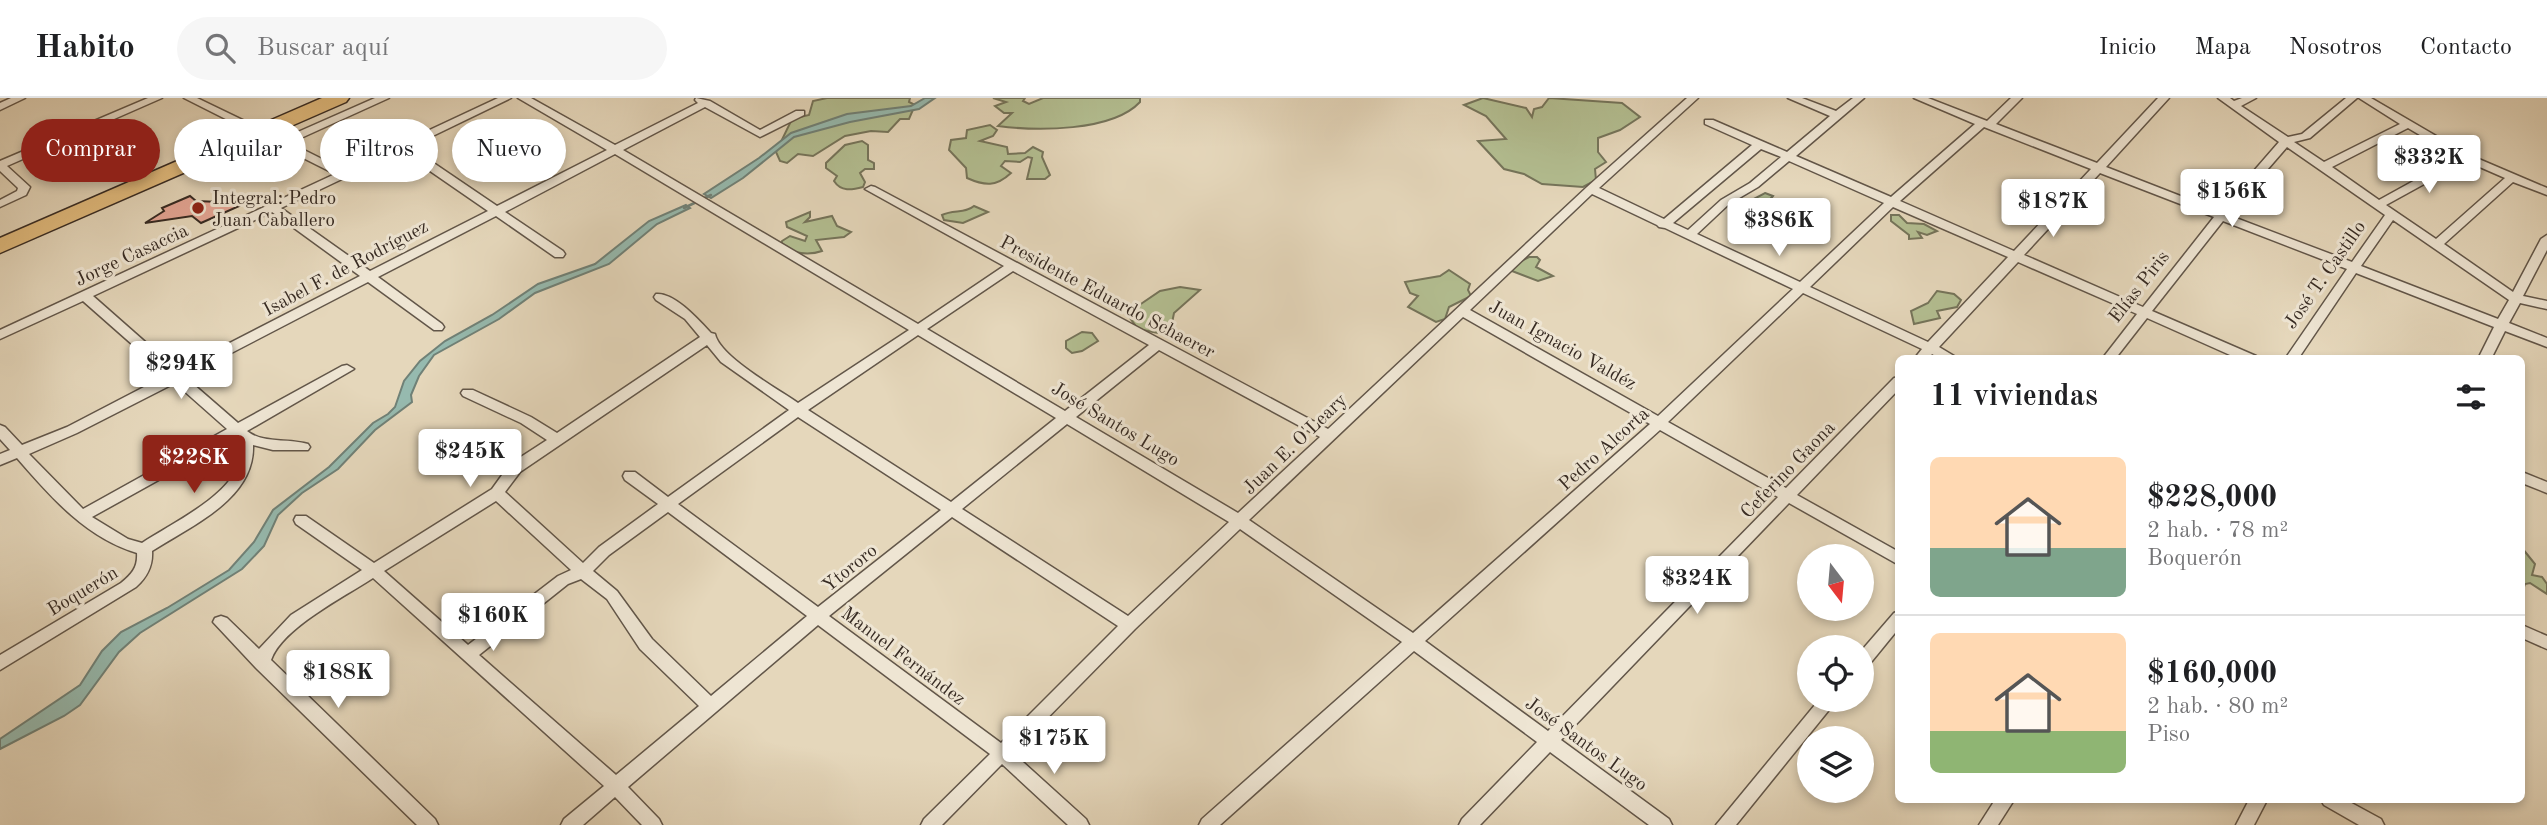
<!DOCTYPE html>
<html lang="es">
<head>
<meta charset="utf-8">
<style>
	body { margin:0; font-family:"Old Standard TT",serif; background:#f6f6f6; color:#202124; height:100vh; display:flex; flex-direction:column; font-size:26px; white-space:nowrap }
	* { box-sizing:border-box; margin:0 }
	p { font-size:23px; color:#757577 }
	.icon { flex:none; width:38px; height:38px; fill:none; stroke:currentColor; stroke-width:2; stroke-linecap:round; stroke-linejoin:round }
	.map { position:relative; flex:1; overflow:hidden }
	.details { position:absolute; left:1895px; top:257px; width:630px; height:448px; display:flex; flex-direction:column; background:#fff; border-radius:10px; box-shadow:0 4px 10px #0003 }
	.details>* { flex:none }
	.guide { position:absolute; left:21px; top:21px; width:665px; height:63px; display:flex; gap:14px }
	.needle { width:46px; rotate:164deg }
	.fabs { position:absolute; left:1797px; top:446px; display:grid; gap:14px }
	.fabs a { display:grid; place-items:center; width:77px; height:77px; border-radius:50%; background:#fff; box-shadow:0 4px 10px #0003; font-size:35px }
	.price { position:absolute; translate:-50% -60px; padding:0 16px; border-radius:7px; background:#fff; color:#222; font-size:23px; line-height:46px; filter:drop-shadow(0 2px 4px #0008) }
	.price::after { content:''; position:absolute; left:50%; top:42px; width:21px; height:16px; margin-left:-10px; background:inherit; clip-path:polygon(0 0,100% 0,50% 100%) }
	.price.on { background:#8f2418; color:#fff }
	ul { padding:0; list-style:none }
	li { display:flex; align-items:center; gap:21px; height:175px; padding:0 35px }
	li+li { border-top:2px solid #e0e0e0 }
	li span { display:grid; place-items:center; flex:none; width:196px; height:140px; border-radius:10px; color:#555 }
	li>.icon { margin-inline-start:auto }
	span .icon { width:84px; height:84px; fill:#fffc; stroke-width:1 }
	li b { font-size:30px }
	h2 { display:flex; justify-content:space-between; align-items:center; height:84px; padding:0 35px; font-size:30px }
	.chip { padding:0 24px; border-radius:32px; background:#fff; box-shadow:0 4px 10px #0003; font-size:24px; line-height:63px }
	.chip.on { background:#8f2418; color:#fff }
	header { display:flex; align-items:center; gap:42px; box-sizing:border-box; height:98px; padding:0 35px; background:#fff; border-bottom:2px solid #e0e0e0 }
	header strong { font-size:33px }
	nav { display:flex; gap:38px; margin-inline-start:auto; font-size:24px }
	.search { width:490px; height:63px; background:#f6f6f6; display:flex; align-items:center; gap:18px; box-sizing:border-box; padding:0 24px; border-radius:38px; color:#757577; font-size:26px }
	.map>svg:first-child { display:block }
	.green { fill:#b3be91; stroke:#75745a; stroke-width:2 }
	.water { fill:#96baaf; stroke:#708177; stroke-width:2 }
	.lines { fill:none; stroke-linecap:round; stroke-linejoin:round }
	.stream { stroke:#708177; stroke-width:2.5 }
	.building { fill:#e4a695; stroke:#372b23; stroke-width:2 }
	.street-casing { stroke:#625649; stroke-width:3 }
	.highway-casing { stroke:#372b23; stroke-width:3 }
	.street { fill:#eee5d3; fill-rule:evenodd }
	.highway { fill:#e2bc7e; fill-rule:evenodd }
	.poi-dot { fill:#8f2418; stroke:#eee5d3; stroke-width:2.5 }
	.labels { text-anchor:middle; stroke-width:6; stroke-linejoin:round; paint-order:stroke }
	.poi-label { font-size:19px; fill:#372b23; stroke:#eee5d3; text-anchor:start }
	.street-label { font-size:19px; fill:#372b23; stroke:#eee5d3 }
</style>
</head>
<body>
<header>
<strong>Habito</strong>
<div class="search"><svg class="icon" aria-label="search" viewBox="0 0 24 24"><circle cx="10" cy="10" r="6"/><path d="M15 15l6 6"/></svg>Buscar aquí</div>
<nav><a>Inicio</a><a>Mapa</a><a>Nosotros</a><a>Contacto</a></nav>
</header>
<div class="map">
<svg width="2547" height="727" viewBox="0 0 2547 727">
	<rect width="100%" height="100%" fill="#e5d7bb"/>
	<filter id="stains"><feTurbulence type="fractalNoise" baseFrequency=".00286" numOctaves="4"/><feColorMatrix values="0 0 0 0 .2 0 0 0 0 .09 0 0 0 0 .02 0 0 0 .5 -.17"/></filter>
	<radialGradient id="worn" r=".72"><stop offset=".6" stop-color="#630" stop-opacity="0"/><stop offset="1" stop-color="#630" stop-opacity=".3"/></radialGradient>
	<g class="green">
		<polygon points="827,0 910,0 909,4 915,7 909,21 900,21 888,34 871,33 845,38 813,58 798,56 787,65 780,63 776,54 792,21 809,17 813,3"/>
		<path d="M 993,0 L 1025,0 L 1023,3 L 1029,6 L 1043,0 L 1140,0 L 1140,4 C 1112,34 1036,33 998,28 L 1012,15 L 1004,15 L 995,8 L 1006,4 Z"/>
		<polygon points="1483,0 1526,10 1532,19 1534,11 1542,9 1549,0 1622,5 1640,19 1620,32 1598,40 1598,54 1606,64 1595,71 1596,82 1583,89 1542,86 1524,76 1504,71 1478,43 1506,41 1486,18 1464,7"/>
		<path d="M 990,27 L 997,32 L 993,38 L 980,43 L 1007,49 L 1008,56 L 1025,55 L 1033,49 L 1043,54 L 1042,59 L 1050,77 L 1045,81 L 1027,81 L 1032,60 L 1028,59 L 1020,64 L 1005,63 L 1001,68 L 1011,75 C 996,89 985,88 967,80 L 966,70 L 949,52 L 951,42 L 966,40 L 967,32 Z"/>
		<path d="M 862,43 L 868,47 L 868,62 L 874,65 L 874,71 L 865,71 L 860,75 L 865,84 L 863,89 C 852,92 841,94 834,83 L 837,78 L 826,70 L 826,65 L 845,47 Z"/>
		<path d="M 1765,95 L 1773,98 C 1759,115 1747,119 1726,107 L 1730,103 L 1752,102 Z"/>
		<path d="M 974,108 L 988,114 L 963,125 L 944,122 L 942,117 C 953,111 965,116 974,108 Z"/>
		<path d="M 810,114 L 810,119 L 805,124 L 832,118 L 837,128 L 851,134 L 844,139 L 816,142 L 822,153 C 808,158 794,155 781,149 L 782,143 L 790,138 L 805,143 L 807,138 L 787,129 L 786,124 Z"/>
		<polygon points="1891,117 1899,117 1907,125 1924,126 1937,133 1927,137 1918,134 1922,140 1909,141 1909,137 1891,123"/>
		<polygon points="1529,159 1537,159 1540,162 1536,169 1553,178 1538,183 1512,173 1512,168"/>
		<polygon points="1449,172 1470,186 1468,192 1471,198 1449,209 1445,221 1436,224 1408,209 1418,198 1410,195 1405,184 1440,178"/>
		<polygon points="1180,189 1200,192 1174,215 1171,230 1158,235 1138,231 1130,220 1132,212 1160,193"/>
		<polygon points="1937,193 1954,196 1961,202 1957,209 1937,213 1940,220 1914,226 1911,213 1928,205"/>
		<polygon points="1082,234 1092,235 1098,243 1082,253 1072,255 1066,250 1066,243"/>
		<polygon points="2522,450 2535,466 2532,477 2542,479 2547,486 2547,496 2530,485 2525,486 2522,495"/>
	</g>
	<g class="water">
		<polygon points="925,0 935,0 919,11 850,24 794,39 743,80 711,100 704,96 759,60 791,35 847,16 911,8"/>
		<polygon points="686,107 690,110 657,126 609,166 535,195 499,221 434,257 419,278 411,297 412,304 375,332 338,371 302,395 278,417 264,448 242,471 140,535 119,554 80,607 64,618 0,651 0,641 80,587 102,553 121,534 167,510 229,472 254,444 273,412 329,369 373,325 388,316 395,309 404,283 420,263 445,243 492,217 538,186 595,166 649,123"/>
	</g>
	<g class="lines">
		<polyline class="stream" points="684,110 711,97"/>
	</g>
	<polygon class="building" points="237,97 246,105 201,125 192,118 145,125 164,113 162,110 190,98 196,103 220,104"/>
	<g class="lines">
		<defs>
			<g id="street">
				<polygon points="11,0 25,0 0,12 0,5"/>
				<polygon points="148,0 162,0 7,68 30,89 26,97 0,109 0,102 17,93 18,90 0,73 0,63"/>
				<path d="M 184,0 L 197,0 L 282,41 L 375,0 L 389,0 L 290,45 L 344,72 L 498,0 L 511,0 L 410,49 L 497,108 L 607,52 L 518,0 L 531,0 L 615,47 L 698,5 L 695,2 L 696,0 L 710,3 L 760,32 L 796,13 L 804,13 L 804,17 L 760,39 L 705,9 L 623,52 L 918,226 L 1004,168 L 865,91 L 871,88 L 875,89 L 1328,331 L 1587,89 L 1687,0 L 1698,0 L 1599,90 L 1664,121 L 1752,47 L 1705,26 L 1705,22 L 1713,22 L 1787,54 L 1830,18 L 1788,0 L 1802,0 L 1836,13 L 1853,0 L 1864,0 L 1796,58 L 1891,99 L 1975,26 L 1914,0 L 1928,0 L 1987,23 L 2011,0 L 2022,0 L 1996,26 L 2097,65 L 2158,0 L 2169,0 L 2106,69 L 2219,113 L 2279,44 L 2218,0 L 2230,0 L 2234,3 L 2242,0 L 2256,0 L 2241,8 L 2288,39 L 2302,36 L 2346,0 L 2357,0 L 2310,40 L 2294,44 L 2324,64 L 2400,26 L 2359,0 L 2371,0 L 2467,56 L 2547,90 L 2547,97 L 2513,84 L 2444,146 L 2513,194 L 2541,141 L 2547,137 L 2547,152 L 2523,198 L 2547,203 L 2547,211 L 2520,205 L 2509,225 L 2547,240 L 2547,249 L 2505,233 L 2491,261 L 2478,261 L 2494,229 L 2356,175 L 2298,261 L 2285,261 L 2347,171 L 2223,123 L 2152,213 L 2256,258 L 2257,261 L 2239,261 L 2147,220 L 2115,261 L 2102,261 L 2137,216 L 2018,164 L 1939,249 L 1959,261 L 1941,261 L 1932,256 L 1928,261 L 1914,261 L 1922,251 L 1803,195 L 1668,324 L 1786,390 L 1894,280 L 1899,279 L 1899,291 L 1797,397 L 1899,454 L 1899,467 L 1789,405 L 1561,642 L 1669,721 L 1672,727 L 1649,727 L 1550,654 L 1480,727 L 1459,727 L 1462,721 L 1537,644 L 1414,553 L 1220,727 L 1199,727 L 1202,721 L 1402,544 L 1240,431 L 1135,531 L 1013,655 L 1086,721 L 1089,727 L 1068,727 L 1002,666 L 942,727 L 921,727 L 924,721 L 990,656 L 818,527 L 628,689 L 659,721 L 662,727 L 642,727 L 615,699 L 583,727 L 561,727 L 564,721 L 604,688 L 373,480 C 344,499 282,530 271,562 L 435,721 L 438,727 L 417,727 L 256,570 L 213,524 L 215,520 L 221,518 L 227,520 L 259,551 L 291,517 L 362,472 L 296,426 L 294,422 L 296,418 L 306,418 L 374,465 L 492,391 L 510,366 L 547,342 L 521,325 L 463,298 L 461,295 L 463,292 L 473,292 L 531,319 L 557,335 L 700,239 L 685,221 L 656,202 L 654,199 L 656,196 C 674,194 699,222 711,235 L 715,236 C 720,259 778,291 798,305 L 909,232 L 615,56 L 505,114 L 563,153 L 565,156 L 563,159 L 555,159 L 496,118 L 378,179 L 442,226 L 444,229 L 442,232 L 434,232 L 368,184 L 185,279 L 238,325 L 342,268 L 347,267 L 354,271 L 247,333 C 263,346 289,340 308,346 L 310,349 L 308,352 L 273,352 L 253,347 C 255,401 191,428 152,453 C 153,468 147,479 136,489 L 0,572 L 0,557 L 121,485 C 132,476 138,469 137,455 C 86,440 51,399 17,360 L 0,367 L 0,356 L 10,352 L 0,341 L 0,327 L 5,329 L 22,347 L 67,329 L 167,277 L 83,203 L 0,241 L 0,232 L 335,76 ZM 1984,29 L 2091,71 L 2014,153 L 1900,103 ZM 2408,30 L 2457,59 L 2379,102 L 2332,69 ZM 2287,49 L 2385,117 L 2352,164 L 2228,117 ZM 1761,51 L 1781,59 L 1750,85 L 1721,102 L 1688,132 L 1673,125 ZM 401,53 L 488,113 L 370,173 L 281,110 ZM 1789,63 L 1884,105 L 1800,184 L 1697,136 L 1729,106 L 1758,89 ZM 2466,63 L 2505,80 L 2436,141 L 2386,107 ZM 2100,75 L 2214,119 L 2143,209 L 2024,157 ZM 1592,96 L 1657,127 L 1659,129 L 1665,130 L 1793,191 L 1658,318 L 1470,212 ZM 1893,109 L 2008,159 L 1928,244 L 1810,189 ZM 272,114 L 360,178 L 177,272 L 93,198 ZM 2393,122 L 2509,202 L 2498,221 L 2361,168 ZM 1013,173 L 1149,247 L 1065,313 L 927,231 ZM 1463,219 L 1650,326 L 1413,535 L 1249,422 ZM 918,237 L 1056,320 L 951,404 L 808,312 ZM 707,247 L 721,264 L 789,312 L 668,399 L 635,374 L 625,374 L 623,378 L 625,382 L 658,406 L 599,449 L 583,465 L 505,394 L 520,374 ZM 1159,252 L 1320,339 L 1238,415 L 1076,319 ZM 175,285 L 227,331 L 83,411 L 29,356 L 77,335 ZM 798,319 L 941,412 L 818,509 L 678,406 ZM 1067,326 L 1229,424 L 1128,518 L 962,411 ZM 1660,332 L 1778,399 L 1548,633 L 1425,543 ZM 236,339 L 239,342 C 239,351 241,361 237,369 C 226,400 169,427 142,445 L 128,441 L 92,419 ZM 496,403 L 571,472 L 558,478 L 468,547 L 384,473 ZM 668,414 L 807,518 L 711,598 L 652,541 L 617,493 L 593,473 L 609,457 ZM 952,419 L 1118,528 L 1001,645 L 829,518 ZM 581,481 L 607,501 L 640,551 L 699,608 L 616,677 L 479,557 L 568,486 Z"/>
				<polygon points="2522,374 2547,384 2547,395 2522,385"/>
				<polygon points="1899,513 1899,530 1868,568 1862,570 1862,552 1894,515"/>
				<polygon points="2522,527 2547,538 2547,551 2522,540"/>
				<polygon points="1819,602 1837,602 1736,727 1716,727"/>
				<polygon points="1995,702 2014,702 1998,727 1979,727"/>
				<polygon points="2249,702 2267,702 2254,727 2236,727"/>
				<polygon points="2321,702 2346,702 2381,721 2384,727 2359,727 2324,707"/>
			</g>
			<polygon id="highway" points="322,0 349,0 346,4 0,155 0,140"/>
		</defs>
		<use href="#street" class="street-casing"/>
		<use href="#highway" class="highway-casing"/>
		<use href="#street" class="street"/>
		<use href="#highway" class="highway"/>
	</g>
	<circle class="poi-dot" cx="198" cy="110" r="7"/>
	<g class="labels">
		<g class="poi-label">
			<text x="212" y="106">Integral: Pedro<tspan x="212" dy="22">Juan Caballero</tspan></text>
		</g>
		<g class="street-label">
			<text transform="translate(131 156) rotate(-25)" y="7">Jorge Casaccia</text>
			<text transform="translate(345 169) rotate(-28)" y="7">Isabel F. de Rodríguez</text>
			<text transform="translate(2324 176) rotate(-55)" y="7">José T. Castillo</text>
			<text transform="translate(2138 188) rotate(-52)" y="7">Elías Piris</text>
			<text transform="translate(1108 198) rotate(28)" y="7">Presidente Eduardo Schaerer</text>
			<text transform="translate(1563 246) rotate(29)" y="7">Juan Ignacio Valdéz</text>
			<text transform="translate(1116 325) rotate(31)" y="7">José Santos Lugo</text>
			<text transform="translate(1294 345) rotate(-44)" y="7">Juan E. O'Leary</text>
			<text transform="translate(1603 350) rotate(-42)" y="7">Pedro Alcorta</text>
			<text transform="translate(1787 371) rotate(-46)" y="7">Ceferino Gaona</text>
			<text transform="translate(849 469) rotate(-39)" y="7">Ytororo</text>
			<text transform="translate(82 492) rotate(-31)" y="7">Boquerón</text>
			<text transform="translate(904 557) rotate(37)" y="7">Manuel Fernández</text>
			<text transform="translate(1587 645) rotate(36)" y="7">José Santos Lugo</text>
		</g>
	</g>
	<rect width="100%" height="100%" filter="url(#stains)"/>
	<rect width="100%" height="100%" fill="url(#worn)"/>
</svg>
<div class="fabs">
<a><svg class="needle" viewBox="-14 -14 28 28"><path d="M0-13l5 13h-10z" fill="#e53935"/><path d="M0 13l5-13h-10z" fill="#757577"/></svg></a>
<a><svg class="icon" aria-label="locate" viewBox="0 0 24 24"><circle cx="12" cy="12" r="6"/><path d="M12 2v4M12 18v4M2 12h4M18 12h4"/></svg></a>
<a><svg class="icon" aria-label="layers" viewBox="0 0 24 24"><path d="M12 4l9 5-9 5-9-5zM3 14l9 5 9-5"/></svg></a>
</div>
<b class="price" style="left:2429px;top:97px">$332K</b>
<b class="price" style="left:2232px;top:131px">$156K</b>
<b class="price" style="left:2053px;top:141px">$187K</b>
<b class="price" style="left:1779px;top:160px">$386K</b>
<b class="price" style="left:181px;top:303px">$294K</b>
<b class="price" style="left:470px;top:391px">$245K</b>
<b class="price on" style="left:194px;top:397px">$228K</b>
<b class="price" style="left:1697px;top:518px">$324K</b>
<b class="price" style="left:493px;top:555px">$160K</b>
<b class="price" style="left:338px;top:612px">$188K</b>
<b class="price" style="left:1054px;top:678px">$175K</b>
<div class="guide">
<a class="chip on">Comprar</a>
<a class="chip">Alquilar</a>
<a class="chip">Filtros</a>
<a class="chip">Nuevo</a>
</div>
<section class="details">
<h2>11 viviendas<svg class="icon" aria-label="filters" viewBox="0 0 24 24"><path d="M4 7h16M4 17h16"/><circle cx="9" cy="7" r="2"/><circle cx="15" cy="17" r="2"/></svg></h2>
<ul>
<li><span style="background:linear-gradient(#ffd9b3 65%,#7fa58c 0)"><svg class="icon" aria-label="home" viewBox="0 0 24 24"><path d="M3 11l9-7 9 7M6 9v11h12V9"/></svg></span><div><b>$228,000</b><p>2 hab. · 78 m²</p><p>Boquerón</p></div></li>
<li><span style="background:linear-gradient(#ffd9b3 70%,#8fb573 0)"><svg class="icon" aria-label="home" viewBox="0 0 24 24"><path d="M3 11l9-7 9 7M6 9v11h12V9"/></svg></span><div><b>$160,000</b><p>2 hab. · 80 m²</p><p>Piso</p></div></li>
</ul>
</section>
</div>
</body>
</html>
